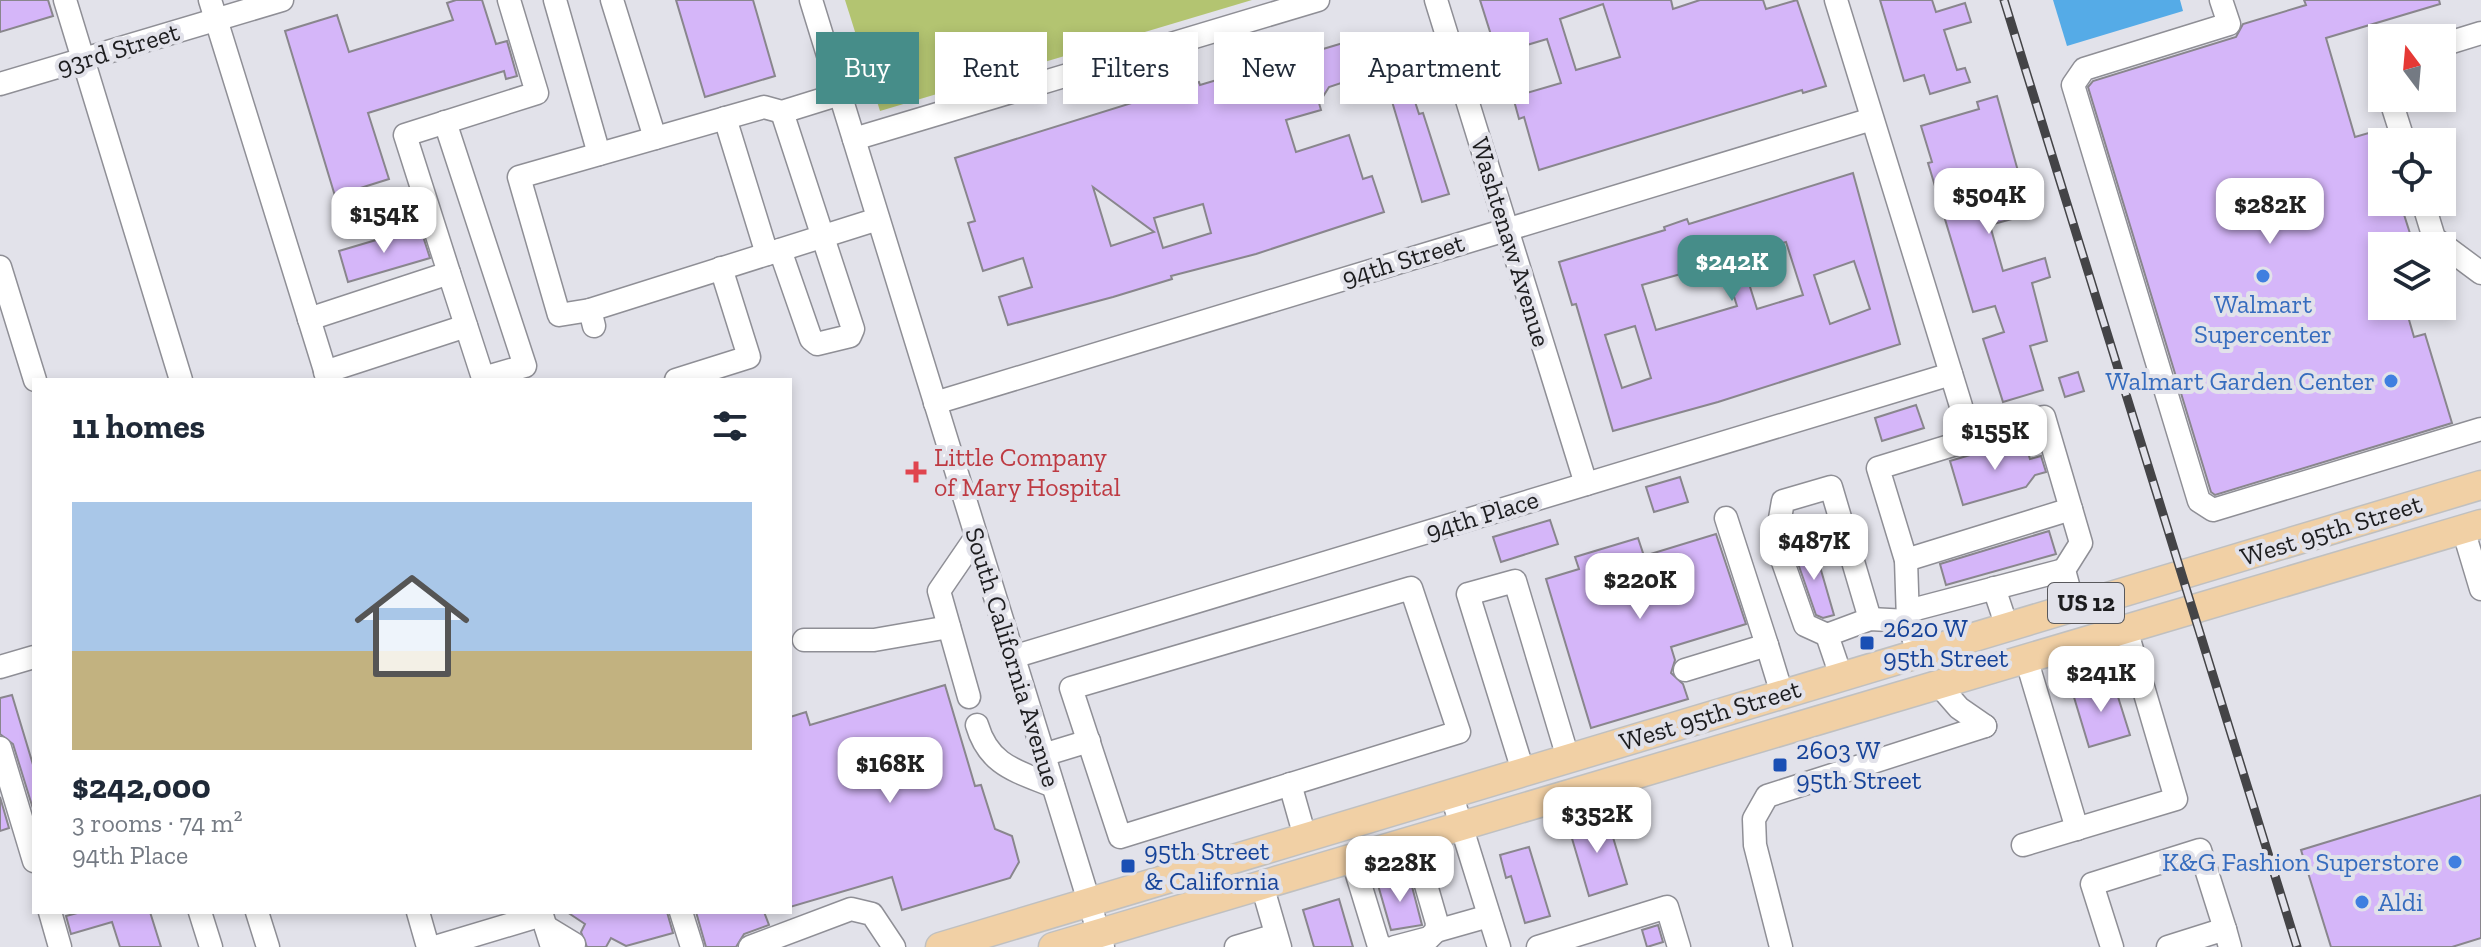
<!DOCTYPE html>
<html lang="en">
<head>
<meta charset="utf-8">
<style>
	body { margin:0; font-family:"Zilla Slab",serif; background:#f2f2f3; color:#1f2937; height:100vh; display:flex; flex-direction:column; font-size:30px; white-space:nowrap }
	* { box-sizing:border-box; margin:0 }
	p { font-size:26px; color:#747a83 }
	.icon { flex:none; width:44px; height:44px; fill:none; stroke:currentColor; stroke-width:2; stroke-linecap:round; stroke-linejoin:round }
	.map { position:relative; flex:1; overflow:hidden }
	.sheet { position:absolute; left:32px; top:378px; width:760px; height:536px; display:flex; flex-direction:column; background:#fff; border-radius:0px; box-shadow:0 4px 12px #0003 }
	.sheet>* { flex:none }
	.top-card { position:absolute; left:816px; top:32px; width:760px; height:72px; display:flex; gap:16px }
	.needle { width:52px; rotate:344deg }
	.controls { position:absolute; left:2368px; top:24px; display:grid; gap:16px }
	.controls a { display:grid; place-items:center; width:88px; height:88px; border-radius:0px; background:#fff; box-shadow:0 4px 12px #0003; font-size:40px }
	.price { position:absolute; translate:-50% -68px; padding:0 18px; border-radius:16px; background:#fff; color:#222; font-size:26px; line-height:52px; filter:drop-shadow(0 2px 4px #0008) }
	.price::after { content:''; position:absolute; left:50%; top:48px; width:24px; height:18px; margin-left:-12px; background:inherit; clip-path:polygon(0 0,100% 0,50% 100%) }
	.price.on { background:#468d89; color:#fff }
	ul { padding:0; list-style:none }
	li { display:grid; align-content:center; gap:16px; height:424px; padding:0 40px }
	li+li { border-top:2px solid #e0e1e3 }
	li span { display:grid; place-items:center; height:248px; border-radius:0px; color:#555 }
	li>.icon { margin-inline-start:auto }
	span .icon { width:144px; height:144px; fill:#fffc; stroke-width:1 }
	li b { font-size:34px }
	h2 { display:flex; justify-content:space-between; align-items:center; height:96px; padding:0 40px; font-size:34px }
	.tag { padding:0 28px; border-radius:0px; background:#fff; box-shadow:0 4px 12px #0003; font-size:28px; line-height:72px }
	.tag.on { background:#468d89; color:#fff }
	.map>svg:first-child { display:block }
	.green { fill:#b3c471 }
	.water { fill:#55abe7 }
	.building { fill:#d5b6f9; stroke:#89868d; stroke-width:2; fill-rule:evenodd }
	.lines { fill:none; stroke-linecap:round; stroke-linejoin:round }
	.minor-casing { stroke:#8f8f96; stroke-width:25 }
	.major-casing { stroke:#c0c0c0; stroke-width:31 }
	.minor { stroke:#fff; stroke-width:22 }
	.major { stroke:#f1d0a5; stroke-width:28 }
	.rail-casing { stroke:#444447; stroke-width:9 }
	.rail { stroke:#e2e2ea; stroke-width:6; stroke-dasharray:18; stroke-linecap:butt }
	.shop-dot { fill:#3f7fe0; stroke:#e2e2ea; stroke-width:3 }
	.health-dot { fill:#e0444e; stroke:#e2e2ea; stroke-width:3 }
	.transit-dot { fill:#1a4fb4; stroke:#e2e2ea; stroke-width:3 }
	.labels { text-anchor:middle; stroke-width:8; stroke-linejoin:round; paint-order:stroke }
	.shield { fill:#e2e2ea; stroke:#58585c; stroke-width:2 }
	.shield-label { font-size:24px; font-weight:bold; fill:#1d1d1f }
	.street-label { font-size:26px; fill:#1d1d1f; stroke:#e2e2ea }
	.shop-label { font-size:26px; fill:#366cbe; stroke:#e2e2ea; text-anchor:end }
	.health-label { font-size:26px; fill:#be3a42; stroke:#e2e2ea; text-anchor:start }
	.transit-label { font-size:26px; fill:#164399; stroke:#e2e2ea; text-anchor:start }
</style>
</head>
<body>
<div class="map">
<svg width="2481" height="947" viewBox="0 0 2481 947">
	<rect width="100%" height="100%" fill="#e2e2ea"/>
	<polygon class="green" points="845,0 1252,0 880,111"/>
	<polygon class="water" points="2053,0 2180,0 2183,11 2067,46"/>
	<g class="building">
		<polygon points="0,0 48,0 53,16 0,32"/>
		<polygon points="456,0 482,0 496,44 507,41 517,76 506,79 504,71 368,113 389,179 335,196 285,31 337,15 349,52 453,20 447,3"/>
		<polygon points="676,0 753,0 775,76 705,97"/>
		<path d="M 1480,0 L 1671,0 L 1673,9 L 1700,0 L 1763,0 L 1766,9 L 1797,0 L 1826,86 L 1803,93 L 1802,90 L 1539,170 L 1524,117 L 1519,119 L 1513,97 L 1561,83 L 1547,39 L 1497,54 ZM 1603,4 L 1620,57 L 1576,70 L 1560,19 Z"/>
		<polygon points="1880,0 1932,0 1936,12 1965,3 1971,22 1944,30 1957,70 1965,68 1970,82 1930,94 1924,75 1904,81"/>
		<polygon points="2304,0 2439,0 2440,4 2326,38 2355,137 2379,130 2382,202 2400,202 2414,246 2382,246 2382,306 2405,306 2414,337 2425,334 2452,423 2215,495 2211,492 2088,87 2093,81 2236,37 2243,24 2306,5"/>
		<path d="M 1363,37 L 1368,52 L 1403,41 L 1412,72 L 1406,74 L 1419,114 L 1423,113 L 1449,194 L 1422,202 L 1385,78 L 1353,88 L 1350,80 L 1329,87 L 1319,103 L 1321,110 L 1286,120 L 1296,152 L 1349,135 L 1363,179 L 1372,176 L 1384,212 L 1256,254 L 1171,276 L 1172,279 L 1113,297 L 1008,325 L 999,297 L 1032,287 L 1023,258 L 983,271 L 968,223 L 975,221 L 955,158 L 1199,82 L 1200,85 L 1264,66 L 1266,71 L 1314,57 L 1313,52 ZM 1093,187 L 1154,232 L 1111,246 ZM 1203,204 L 1211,233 L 1163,248 L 1154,218 Z"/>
		<polygon points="1997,96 2030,214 1990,225 1993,236 2003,271 2045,258 2050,277 2032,283 2047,341 2030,346 2043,390 2003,402 1983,339 2004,332 1995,306 1973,312 1928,163 1932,162 1921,126 1979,109 1977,102"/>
		<path d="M 1853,173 L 1900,344 L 1718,402 L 1613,431 L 1576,304 L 1572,305 L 1559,262 L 1665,230 L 1664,227 L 1687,219 L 1689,224 ZM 1786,242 L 1803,295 L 1757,309 L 1740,255 ZM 1854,261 L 1870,309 L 1830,324 L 1814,275 ZM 1723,262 L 1737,306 L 1656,330 L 1642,285 ZM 1635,326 L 1651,378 L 1622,388 L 1605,335 Z"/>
		<polygon points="420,227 430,258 348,282 339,251"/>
		<polygon points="2078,372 2084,391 2065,397 2059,378"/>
		<polygon points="1916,405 1924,428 1882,441 1875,418"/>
		<polygon points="2020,440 2025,443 2030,459 2041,456 2046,472 2035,475 2026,487 1963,505 1950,461"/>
		<polygon points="1680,477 1688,502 1654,512 1646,487"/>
		<polygon points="1550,520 1558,544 1501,562 1493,537"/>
		<polygon points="2049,531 2056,554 1946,585 1940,564"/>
		<polygon points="1716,534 1746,624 1671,647 1675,660 1671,673 1683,684 1688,699 1591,728 1546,579 1579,569 1575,557 1638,538 1644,556"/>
		<polygon points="1814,546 1834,615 1823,618 1816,615 1794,552"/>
		<polygon points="2113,681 2130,735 2089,747 2073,694"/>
		<polygon points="945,685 975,786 981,785 995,829 1012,836 1019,862 1010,878 902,910 892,877 790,907 790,717 806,712 810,725"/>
		<polygon points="12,695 34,768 34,812 13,744 0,734 0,698"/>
		<polygon points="2481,795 2481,938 2452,947 2331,947 2301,850"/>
		<polygon points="0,797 9,828 0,831"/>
		<polygon points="1606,814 1627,884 1589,896 1568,825"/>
		<polygon points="1529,847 1550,916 1525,923 1511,876 1506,878 1500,855"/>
		<polygon points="1409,875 1422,925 1391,930 1378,885"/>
		<polygon points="1339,899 1353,947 1314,947 1303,910"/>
		<polygon points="81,912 150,912 161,947 120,947 112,922 71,934 66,916"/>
		<polygon points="567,912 667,912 673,933 626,946 611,938 606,947 587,947 581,932 585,924"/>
		<polygon points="696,912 764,912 769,925 744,934 736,947 706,947"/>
		<polygon points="1658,925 1663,942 1647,947 1642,930"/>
	</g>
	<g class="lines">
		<defs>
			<g id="minor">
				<polyline points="65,0 181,380"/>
				<polyline points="210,0 328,380"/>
				<polyline points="555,0 599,154"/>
				<polyline points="612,0 655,138"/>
				<polyline points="811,0 1103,947"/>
				<polyline points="1436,0 1586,484"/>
				<polyline points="1836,0 1961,406"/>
				<polyline points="2221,0 2229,24 2084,69 2073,85 2199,501 2213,510 2481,429"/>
				<polyline points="2442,45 2481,33"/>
				<polyline points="2382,63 2382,71"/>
				<polyline points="0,84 282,0"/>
				<polyline points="2390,98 2404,142"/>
				<polyline points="725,118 767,254"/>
				<polyline points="445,122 525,366 483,378 449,273"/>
				<polyline points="854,139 1318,0"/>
				<polyline points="2423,202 2434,238 2481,273"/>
				<polyline points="780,250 811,339 817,344 850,336 853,329 782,112"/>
				<polyline points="0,267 35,380"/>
				<polyline points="590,310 559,315 519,177 764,107 782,112 840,94"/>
				<polyline points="309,319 449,273 405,135 537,93 509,0"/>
				<polyline points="594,326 590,310 878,219"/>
				<polyline points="325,372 466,326"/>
				<polyline points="676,380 749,357 721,268"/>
				<polyline points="935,403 1872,119"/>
				<polyline points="1726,518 1767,645"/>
				<polyline points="2463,529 2481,589"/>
				<polyline points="1906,560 2071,509"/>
				<polygon points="1411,588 1459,732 1120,837 1071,688"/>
				<polyline points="1994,588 2007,627"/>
				<polyline points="1908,611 2064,570"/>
				<polyline points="1908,621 1906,560 1878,468 2044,417 2081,543 2064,570 2074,607"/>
				<polyline points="1827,635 1805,625 1776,542 1783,501 1831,487 1870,619"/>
				<polyline points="804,640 874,640 949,627"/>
				<polyline points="1013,657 1951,374"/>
				<polyline points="2026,658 2077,829"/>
				<polyline points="0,667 34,657"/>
				<polyline points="1685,670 1767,645 1782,694"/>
				<polyline points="1841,676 1827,635 1870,619 1908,621 1918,653"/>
				<polyline points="1938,684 1959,708 1985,726"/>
				<polyline points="969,697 939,591 976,537"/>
				<path d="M 977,725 C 989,766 1017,771 1053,786"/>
				<polyline points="0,748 34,861"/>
				<polyline points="1043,755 1089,741"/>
				<polyline points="1523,771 1468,594 1515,581 1568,758"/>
				<polyline points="1290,784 1305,837"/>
				<polyline points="1451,793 1499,947"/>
				<polyline points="2023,845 2176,799 2126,629"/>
				<polyline points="1352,858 1378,943 1383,947"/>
				<polyline points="1262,885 1280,947"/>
				<polyline points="50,912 60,947"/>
				<polyline points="200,912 211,947"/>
				<polyline points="257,912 268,947"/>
				<polyline points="418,912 428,947"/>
				<polyline points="541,912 552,947"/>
				<polyline points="681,912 692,947"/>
				<polyline points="546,927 574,944"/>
				<polyline points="1436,931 1489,916"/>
				<polyline points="435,947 542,915"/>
				<polyline points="750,947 851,909 872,914 894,947"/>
				<polyline points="1236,947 1276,935"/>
				<polyline points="1395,947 1429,938 1436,931 1437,923 1413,840"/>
				<polyline points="1538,947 1667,907 1679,947"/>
				<polyline points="1781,947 1755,845 1754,819 1767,796 1985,726"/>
				<polyline points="2112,947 2092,884 2200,850 2225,929"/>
				<polyline points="2168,947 2225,929 2230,947"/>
			</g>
			<g id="major">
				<polyline points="940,947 2481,485"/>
				<polyline points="1053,947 2481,524"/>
			</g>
		</defs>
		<use href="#minor" class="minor-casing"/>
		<use href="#major" class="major-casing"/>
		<use href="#minor" class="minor"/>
		<use href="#major" class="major"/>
		<defs>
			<polyline id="rail" points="2004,0 2297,947"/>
		</defs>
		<use href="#rail" class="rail-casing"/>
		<use href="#rail" class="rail"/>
	</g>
	<g class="shop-dot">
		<circle cx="2263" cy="276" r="8"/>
		<circle cx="2391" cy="381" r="8"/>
		<circle cx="2455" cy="862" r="8"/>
		<circle cx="2362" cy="902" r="8"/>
	</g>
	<path class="health-dot" d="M912 460h8v8h8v8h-8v8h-8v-8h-8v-8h8z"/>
	<g class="transit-dot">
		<rect x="1859" y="635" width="16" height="16" rx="4"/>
		<rect x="1772" y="757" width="16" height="16" rx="4"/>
		<rect x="1120" y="858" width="16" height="16" rx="4"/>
	</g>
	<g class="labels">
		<rect class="shield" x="2048" y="583" width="76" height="40" rx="6"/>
		<g class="shield-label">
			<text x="2086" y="611">US 12</text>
		</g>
		<g class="street-label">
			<text transform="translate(118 49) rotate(-17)" y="9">93rd Street</text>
			<text transform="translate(1511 242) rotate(73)" y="9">Washtenaw Avenue</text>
			<text transform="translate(1403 260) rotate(-17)" y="9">94th Street</text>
			<text transform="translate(1482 515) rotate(-17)" y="9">94th Place</text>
			<text transform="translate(2331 530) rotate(-17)" y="9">West 95th Street</text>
			<text transform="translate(1013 657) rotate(73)" y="9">South California Avenue</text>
			<text transform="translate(1710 715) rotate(-17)" y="9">West 95th Street</text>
		</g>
		<g class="shop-label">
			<text x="2263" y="313" text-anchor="middle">Walmart<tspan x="2263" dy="30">Supercenter</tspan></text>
			<text x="2375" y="390">Walmart Garden Center</text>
			<text x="2439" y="871">K&amp;G Fashion Superstore</text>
			<text x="2378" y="911" text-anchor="start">Aldi</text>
		</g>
		<g class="health-label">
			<text x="934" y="466">Little Company<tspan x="934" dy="30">of Mary Hospital</tspan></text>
		</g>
		<g class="transit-label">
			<text x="1883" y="637">2620 W<tspan x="1883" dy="30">95th Street</tspan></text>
			<text x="1796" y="759">2603 W<tspan x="1796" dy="30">95th Street</tspan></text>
			<text x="1144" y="860">95th Street<tspan x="1144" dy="30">&amp; California</tspan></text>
		</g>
	</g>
</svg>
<div class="controls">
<a><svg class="needle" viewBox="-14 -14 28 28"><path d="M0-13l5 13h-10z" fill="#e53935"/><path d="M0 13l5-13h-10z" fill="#747a83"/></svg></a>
<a><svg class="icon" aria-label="locate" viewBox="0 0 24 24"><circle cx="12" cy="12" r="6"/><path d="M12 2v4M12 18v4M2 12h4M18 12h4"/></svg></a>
<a><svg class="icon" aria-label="layers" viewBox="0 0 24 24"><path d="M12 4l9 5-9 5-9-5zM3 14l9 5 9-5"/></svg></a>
</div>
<b class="price" style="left:1989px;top:236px">$504K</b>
<b class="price" style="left:2270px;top:246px">$282K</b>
<b class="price" style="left:384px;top:255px">$154K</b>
<b class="price on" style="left:1732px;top:303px">$242K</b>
<b class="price" style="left:1995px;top:472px">$155K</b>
<b class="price" style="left:1814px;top:582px">$487K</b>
<b class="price" style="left:1640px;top:621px">$220K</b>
<b class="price" style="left:2101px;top:714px">$241K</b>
<b class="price" style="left:890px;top:805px">$168K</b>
<b class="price" style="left:1597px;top:855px">$352K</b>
<b class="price" style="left:1400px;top:904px">$228K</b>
<div class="top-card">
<a class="tag on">Buy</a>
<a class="tag">Rent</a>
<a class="tag">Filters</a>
<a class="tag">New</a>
<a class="tag">Apartment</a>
</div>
<section class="sheet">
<h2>11 homes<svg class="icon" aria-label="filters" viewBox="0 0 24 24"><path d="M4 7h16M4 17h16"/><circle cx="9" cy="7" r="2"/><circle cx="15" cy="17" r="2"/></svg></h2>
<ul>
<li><span style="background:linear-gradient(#a9c7e8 60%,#c2b280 0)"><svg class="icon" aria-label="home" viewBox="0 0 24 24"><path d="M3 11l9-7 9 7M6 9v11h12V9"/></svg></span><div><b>$242,000</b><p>3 rooms · 74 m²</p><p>94th Place</p></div></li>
</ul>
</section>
</div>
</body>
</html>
